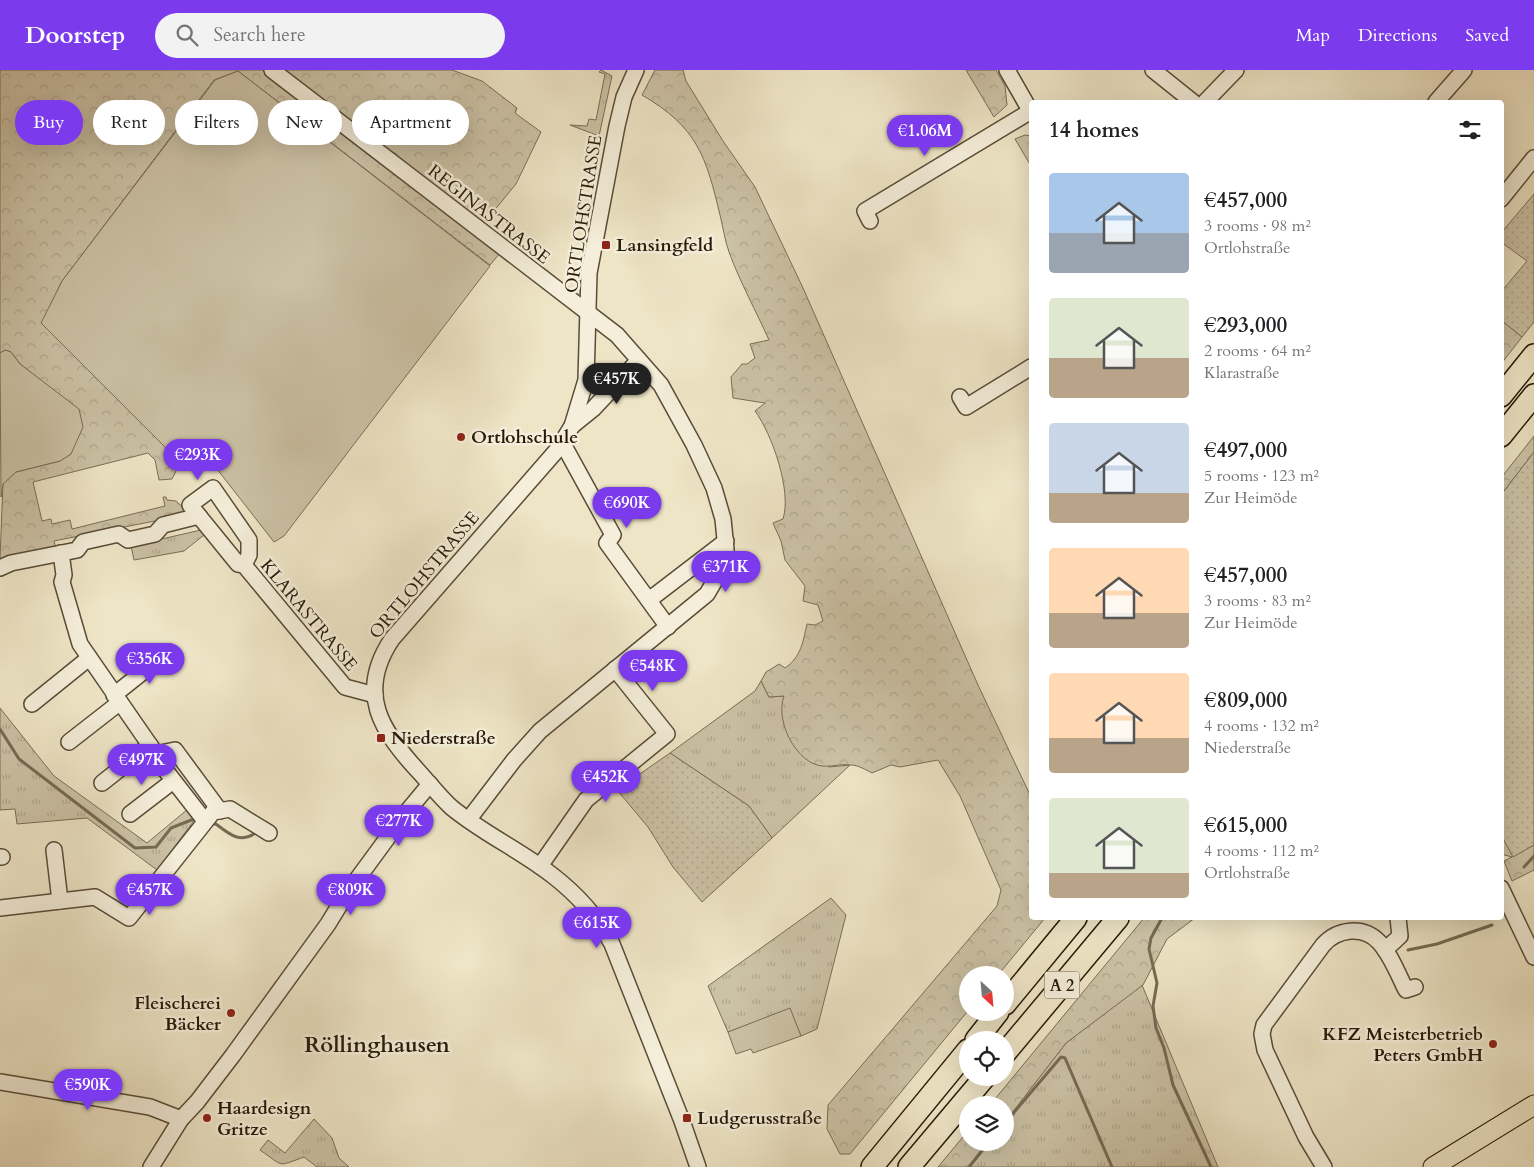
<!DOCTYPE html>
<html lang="en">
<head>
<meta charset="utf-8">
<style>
	body { margin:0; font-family:Cardo,serif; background:#f2f2f2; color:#202124; height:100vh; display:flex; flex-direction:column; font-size:19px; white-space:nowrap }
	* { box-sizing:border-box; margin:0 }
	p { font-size:16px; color:#757577 }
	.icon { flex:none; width:28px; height:28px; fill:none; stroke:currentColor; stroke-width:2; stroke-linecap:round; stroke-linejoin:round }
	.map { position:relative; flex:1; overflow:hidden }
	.details { position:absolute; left:1029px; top:30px; width:475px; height:820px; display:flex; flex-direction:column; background:#fff; border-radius:5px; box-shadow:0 5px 20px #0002 }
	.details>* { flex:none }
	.banner { position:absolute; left:15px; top:30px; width:475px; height:45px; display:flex; gap:10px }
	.needle { width:32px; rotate:154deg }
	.tools { position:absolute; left:959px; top:896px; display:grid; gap:10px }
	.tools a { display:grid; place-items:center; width:55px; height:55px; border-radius:50%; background:#fff; box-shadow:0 5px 20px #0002; font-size:25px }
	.price { position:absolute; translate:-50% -42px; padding:0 11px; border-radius:18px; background:#7c3aed; color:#fff; font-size:16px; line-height:32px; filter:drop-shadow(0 1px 2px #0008) }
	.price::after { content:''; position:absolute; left:50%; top:30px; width:15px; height:11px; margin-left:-8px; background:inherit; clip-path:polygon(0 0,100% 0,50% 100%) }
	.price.current { background:#222; color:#fff }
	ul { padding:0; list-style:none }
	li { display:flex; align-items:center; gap:15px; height:125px; padding:0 20px }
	li span { display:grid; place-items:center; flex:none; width:140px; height:100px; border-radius:5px; color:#555 }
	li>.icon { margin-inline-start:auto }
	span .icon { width:60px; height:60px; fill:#fffc; stroke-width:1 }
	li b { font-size:21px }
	h2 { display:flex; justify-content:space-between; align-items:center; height:60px; padding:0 20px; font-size:21px }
	.chip { padding:0 18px; border-radius:22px; background:#fff; box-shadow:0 5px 20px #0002; font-size:18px; line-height:45px }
	.chip.current { background:#7c3aed; color:#fff }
	header { display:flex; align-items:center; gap:30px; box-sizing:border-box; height:70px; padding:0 25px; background:#7c3aed; color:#fff }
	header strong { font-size:24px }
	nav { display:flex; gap:28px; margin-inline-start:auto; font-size:18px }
	.search { width:350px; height:45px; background:#f2f2f2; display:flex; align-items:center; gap:12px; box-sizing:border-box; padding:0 18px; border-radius:28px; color:#757577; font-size:19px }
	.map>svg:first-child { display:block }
	.grass { fill:url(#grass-tufts); stroke:#7a6e57 }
	.forest { fill:url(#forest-crowns); stroke:#7a6e57 }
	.park { fill:#ccc2a6; stroke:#7a6e57 }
	.garden { fill:url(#garden-dots); stroke:#7a6e57 }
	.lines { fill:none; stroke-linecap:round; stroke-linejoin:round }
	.stream { stroke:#766a53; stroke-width:3 }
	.minor-casing { stroke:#594c38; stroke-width:18 }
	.major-casing { stroke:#271908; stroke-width:21 }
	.highway-casing { stroke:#271908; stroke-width:24 }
	.minor { stroke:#f4eeda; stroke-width:15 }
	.major { stroke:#eee5c6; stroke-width:19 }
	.highway { stroke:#eee5c6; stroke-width:21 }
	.poi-dot { fill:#8f2418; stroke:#f4eeda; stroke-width:2 }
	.labels { text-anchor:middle; stroke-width:5; stroke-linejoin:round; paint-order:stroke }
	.shield { fill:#f4eeda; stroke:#645947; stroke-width:1 }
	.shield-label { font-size:16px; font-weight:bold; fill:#271908 }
	.street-label { font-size:18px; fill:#271908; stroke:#f4eeda }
	.poi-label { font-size:18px; font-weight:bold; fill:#271908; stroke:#f4eeda; text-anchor:start }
	.district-label { font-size:22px; font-weight:bold; fill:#271908; stroke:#f4eeda }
</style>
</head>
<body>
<header>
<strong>Doorstep</strong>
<div class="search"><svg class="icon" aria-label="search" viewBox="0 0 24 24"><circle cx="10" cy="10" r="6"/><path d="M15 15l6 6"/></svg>Search here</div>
<nav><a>Map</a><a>Directions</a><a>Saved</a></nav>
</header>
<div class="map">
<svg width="1534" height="1097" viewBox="0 0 1534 1097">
	<defs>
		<pattern id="grass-tufts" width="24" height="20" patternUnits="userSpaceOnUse" patternTransform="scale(1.25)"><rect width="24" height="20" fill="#ccc2a6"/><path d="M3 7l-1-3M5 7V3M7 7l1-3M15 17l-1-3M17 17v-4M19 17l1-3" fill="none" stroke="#afa68d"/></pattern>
		<pattern id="forest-crowns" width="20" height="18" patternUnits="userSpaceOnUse" patternTransform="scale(1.25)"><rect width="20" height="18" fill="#ccc2a6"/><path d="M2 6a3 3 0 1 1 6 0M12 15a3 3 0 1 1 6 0" fill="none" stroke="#afa68d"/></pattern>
		<pattern id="garden-dots" width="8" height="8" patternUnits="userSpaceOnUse" patternTransform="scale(1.25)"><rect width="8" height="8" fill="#ccc2a6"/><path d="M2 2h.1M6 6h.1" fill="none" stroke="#afa68d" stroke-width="1.8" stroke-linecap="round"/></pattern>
	</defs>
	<rect width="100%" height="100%" fill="#eee5c6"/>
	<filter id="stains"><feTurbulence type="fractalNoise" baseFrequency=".004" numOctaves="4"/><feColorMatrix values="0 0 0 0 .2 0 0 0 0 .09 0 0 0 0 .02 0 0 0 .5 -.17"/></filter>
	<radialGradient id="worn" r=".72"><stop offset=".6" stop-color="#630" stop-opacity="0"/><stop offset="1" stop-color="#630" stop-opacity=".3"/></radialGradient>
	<g class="grass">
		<polygon points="601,0 612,6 599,66 570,55 587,56 589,49 596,50 605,4 599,2"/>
		<polygon points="201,460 204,465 184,481 134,490 131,476"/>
		<polygon points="761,611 769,627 784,626 829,697 850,695 772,768 749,736 670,683 755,621"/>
		<polygon points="0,638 54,706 147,773 188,739 193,745 193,752 157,800 87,748 17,754 15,739 0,740"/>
		<polygon points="831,828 846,845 817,959 801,966 790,939 728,962 708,916"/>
		<polygon points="1142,915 1218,1097 970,1097 989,1073 1005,1072 1005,1052 1066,973"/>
		<path d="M 314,1049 L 332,1068 L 339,1088 L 349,1097 L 317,1097 L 304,1087 C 276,1097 285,1097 260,1080 L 268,1070 L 285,1083 Z"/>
	</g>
	<g class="forest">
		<polygon points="0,0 262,0 373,81 500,183 490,195 238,1 214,10 62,211 42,253 176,388 180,389 178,397 172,409 159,410 155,390 148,383 33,412 42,451 51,449 52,454 70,450 72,459 165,436 163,427 166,427 167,430 176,431 190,444 54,471 56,479 0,489 3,413 16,402 60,391 71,384 79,340 20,294 11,282 5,280 0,283"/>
		<polygon points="277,0 452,0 482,11 517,38 515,43 541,62 516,114 480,158"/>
		<path d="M 655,0 L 683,0 L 686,11 L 723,71 L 755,117 L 803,218 L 978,615 L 1031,727 L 1031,848 L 1045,848 L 998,905 L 968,905 L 967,942 L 850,1084 L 840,1084 L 827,1059 L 828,1035 L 997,836 L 1001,820 L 960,726 L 938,690 L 900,697 L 891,695 L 872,703 C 866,700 858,695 851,695 C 837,693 826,700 812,693 C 791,682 776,648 784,626 L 769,627 L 761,611 L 766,602 L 779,594 L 785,598 C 801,587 803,572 807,554 L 815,555 L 823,551 L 818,535 L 803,531 L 805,516 L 785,490 L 781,471 L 773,453 L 783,449 C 792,421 772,364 755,341 L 765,333 L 733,328 L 731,307 L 742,294 L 747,294 L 755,288 L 750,274 L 769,270 C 756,241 740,212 729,182 C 725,171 723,157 720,145 C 706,86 697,57 642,25 Z"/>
		<polygon points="966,0 996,0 1005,16 1007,35 994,47"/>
		<polygon points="1025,65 1031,66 1031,96 1015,69"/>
		<polygon points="1501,250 1522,267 1501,294"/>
		<polygon points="1534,366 1534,382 1501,425 1501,408"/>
		<polygon points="1501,726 1513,786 1534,775 1534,800 1512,811 1504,791 1512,787 1501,784"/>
		<polygon points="1144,848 1195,848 1167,869 1143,915 1066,973 1005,1052 1005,1035 990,1035"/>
		<polygon points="967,1062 968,1072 989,1073 970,1097 938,1097"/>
	</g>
	<g class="park">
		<polygon points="238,1 490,196 284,466 274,472 217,399 197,380 176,388 41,253 62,211 215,10"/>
		<polygon points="5,280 11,282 20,294 79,339 83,357 71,384 60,391 16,402 3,414 1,427 0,283"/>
		<polygon points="790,938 801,966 753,983 751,979 736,984 728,962"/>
	</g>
	<g class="garden">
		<polygon points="1534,124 1534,252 1522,267 1501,250 1501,222 1527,191 1501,172 1501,163"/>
		<polygon points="1534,382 1534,775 1513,787 1501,765 1501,425"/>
		<polygon points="670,683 749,736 772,768 702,832 673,797 648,757 617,720"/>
	</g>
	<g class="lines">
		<g class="stream">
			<polyline points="0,659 19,689 135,778 156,777 171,758 194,749"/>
			<path d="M 211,754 L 216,754 C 230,765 241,774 257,762"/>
			<polyline points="1524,797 1534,786"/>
			<polyline points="1162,848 1151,868 1149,879 1157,913 1153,936 1156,958 1164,978 1173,1015 1211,1097"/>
			<polyline points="1408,880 1437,874 1492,855"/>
			<polyline points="1005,1053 1061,987 1065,988 1112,1097"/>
			<polyline points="969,1097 989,1072"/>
		</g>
		<defs>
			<g id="minor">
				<polyline points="272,0 617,265 661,315 694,375 714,418 723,449 726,479 724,495 707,524 540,661 514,690 469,749"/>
				<path d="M 636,0 L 624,27 L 617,56 L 589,203 L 586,310 L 572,356 L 557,380 L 392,569 C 356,623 381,661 420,703 C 430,714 440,727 451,737 C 482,763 520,780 552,805 C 578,825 597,846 612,874 L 682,1051 L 698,1097"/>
				<polyline points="1007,0 1031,42"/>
				<polyline points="1153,0 1193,32"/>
				<polyline points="1205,32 1236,0"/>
				<polyline points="1436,32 1464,0"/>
				<polyline points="1501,129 1534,88"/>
				<polyline points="870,151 865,141 1031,41"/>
				<polyline points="960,327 966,337 1031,297"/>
				<polyline points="572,356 593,339 639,290"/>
				<polyline points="562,372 613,465 607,473 668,557"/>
				<polyline points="61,483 64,505 62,512 80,574 156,684 163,697 205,751"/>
				<polyline points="244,495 249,485 249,470 213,418 190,435 238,494 244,495 345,617 375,625"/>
				<polyline points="0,498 11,493 77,480 83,472 119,464 128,470 155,464 163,455 199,446"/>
				<polyline points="649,530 726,471"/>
				<polyline points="114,625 168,582"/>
				<polyline points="32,634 89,588"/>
				<polyline points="69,672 119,633"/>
				<polyline points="156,684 175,680 220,741"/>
				<polyline points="102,713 150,675"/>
				<polyline points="130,744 173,711"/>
				<polyline points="54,780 60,831"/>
				<polyline points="0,787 2,787"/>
				<polyline points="540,796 586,730 667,664 615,599"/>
				<polyline points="1501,818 1534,887"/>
				<polyline points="0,838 95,827 129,848 213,742 230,739 269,763"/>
				<polyline points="1385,880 1400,866 1398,848"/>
				<polyline points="0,1012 150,1037 181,1049"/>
				<polyline points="151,1097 181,1049 197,1032 233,985 328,854 347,823 405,744 430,714"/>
				<path d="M 1324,1097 L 1306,1067 L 1265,980 L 1262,964 L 1264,955 L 1323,875 C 1337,859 1363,855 1379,872 C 1391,885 1398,904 1406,920 L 1415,917"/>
			</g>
			<polyline id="major" points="1433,1097 1534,1035"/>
			<g id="highway">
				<polyline points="1501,326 1534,285"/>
				<polyline points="1501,366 1534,325"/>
				<polyline points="1005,934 1076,848"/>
				<polyline points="976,970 998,942"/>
				<polyline points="1005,983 1118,848"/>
				<polyline points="872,1097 968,980"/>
				<polyline points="909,1097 984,1008"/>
			</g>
		</defs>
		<use href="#minor" class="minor-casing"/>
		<use href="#major" class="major-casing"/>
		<use href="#highway" class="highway-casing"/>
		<use href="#minor" class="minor"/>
		<use href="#major" class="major"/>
		<use href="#highway" class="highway"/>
	</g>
	<g class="poi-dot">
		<rect x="601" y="170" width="10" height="10" rx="2.5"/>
		<circle cx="461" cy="367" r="5"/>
		<rect x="376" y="663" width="10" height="10" rx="2.5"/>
		<circle cx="231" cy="943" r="5"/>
		<circle cx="1493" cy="974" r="5"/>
		<circle cx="207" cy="1048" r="5"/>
		<rect x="682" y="1043" width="10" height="10" rx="2.5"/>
	</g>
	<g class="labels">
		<rect class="shield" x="1044.5" y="901.5" width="35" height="27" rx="4"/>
		<g class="shield-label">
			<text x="1062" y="921">A 2</text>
		</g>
		<g class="street-label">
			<text transform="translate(489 144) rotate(38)" y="6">REGINASTRASSE</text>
			<text transform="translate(583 144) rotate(-81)" y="6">ORTLOHSTRASSE</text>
			<text transform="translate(424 505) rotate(-50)" y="6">ORTLOHSTRASSE</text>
			<text transform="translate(309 545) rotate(50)" y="6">KLARASTRASSE</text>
		</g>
		<g class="poi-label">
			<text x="616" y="181">Lansingfeld</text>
			<text x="471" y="373">Ortlohschule</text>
			<text x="391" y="674">Niederstraße</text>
			<text x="221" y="939" text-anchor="end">Fleischerei<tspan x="221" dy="21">Bäcker</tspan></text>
			<text x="1483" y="970" text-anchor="end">KFZ Meisterbetrieb<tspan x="1483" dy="21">Peters GmbH</tspan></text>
			<text x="217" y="1044">Haardesign<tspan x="217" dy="21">Gritze</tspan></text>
			<text x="697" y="1054">Ludgerusstraße</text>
		</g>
		<g class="district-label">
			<text x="377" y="982">Röllinghausen</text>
		</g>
	</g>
	<rect width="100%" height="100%" filter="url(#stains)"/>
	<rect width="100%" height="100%" fill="url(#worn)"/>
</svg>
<div class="tools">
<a><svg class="needle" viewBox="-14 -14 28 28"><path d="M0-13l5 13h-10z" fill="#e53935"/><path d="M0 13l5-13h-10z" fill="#757577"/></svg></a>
<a><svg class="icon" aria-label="locate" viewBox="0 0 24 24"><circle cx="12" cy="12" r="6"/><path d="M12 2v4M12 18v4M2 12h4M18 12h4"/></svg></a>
<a><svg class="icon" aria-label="layers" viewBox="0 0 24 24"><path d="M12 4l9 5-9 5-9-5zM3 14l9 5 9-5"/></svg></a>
</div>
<b class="price" style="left:925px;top:87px">€1.06M</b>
<b class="price current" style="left:617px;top:335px">€457K</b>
<b class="price" style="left:198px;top:411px">€293K</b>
<b class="price" style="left:627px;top:459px">€690K</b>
<b class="price" style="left:726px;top:523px">€371K</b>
<b class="price" style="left:150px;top:615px">€356K</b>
<b class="price" style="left:653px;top:622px">€548K</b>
<b class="price" style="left:142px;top:716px">€497K</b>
<b class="price" style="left:606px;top:733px">€452K</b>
<b class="price" style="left:399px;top:777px">€277K</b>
<b class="price" style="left:150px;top:846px">€457K</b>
<b class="price" style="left:351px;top:846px">€809K</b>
<b class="price" style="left:597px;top:879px">€615K</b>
<b class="price" style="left:88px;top:1041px">€590K</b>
<div class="banner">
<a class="chip current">Buy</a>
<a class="chip">Rent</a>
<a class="chip">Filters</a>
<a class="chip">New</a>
<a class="chip">Apartment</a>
</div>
<section class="details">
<h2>14 homes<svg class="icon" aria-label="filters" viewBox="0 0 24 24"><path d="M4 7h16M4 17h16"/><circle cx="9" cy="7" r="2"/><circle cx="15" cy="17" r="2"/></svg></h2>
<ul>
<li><span style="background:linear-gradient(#a9c7e8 60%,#9aa5b1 0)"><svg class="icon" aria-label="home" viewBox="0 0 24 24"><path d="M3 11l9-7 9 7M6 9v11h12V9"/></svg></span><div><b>€457,000</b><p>3 rooms · 98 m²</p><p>Ortlohstraße</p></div></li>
<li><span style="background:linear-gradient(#dfe7d0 60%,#b9a48a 0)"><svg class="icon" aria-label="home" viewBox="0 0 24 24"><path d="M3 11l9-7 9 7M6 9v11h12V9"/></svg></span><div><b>€293,000</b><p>2 rooms · 64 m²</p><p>Klarastraße</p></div></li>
<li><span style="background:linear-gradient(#c9d6e8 70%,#b9a48a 0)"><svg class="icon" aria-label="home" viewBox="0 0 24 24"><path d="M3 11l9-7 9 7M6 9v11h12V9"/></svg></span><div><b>€497,000</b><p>5 rooms · 123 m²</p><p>Zur Heimöde</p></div></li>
<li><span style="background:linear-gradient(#ffd9b3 65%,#b9a48a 0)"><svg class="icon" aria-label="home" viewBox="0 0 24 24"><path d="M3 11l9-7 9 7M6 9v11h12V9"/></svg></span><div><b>€457,000</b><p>3 rooms · 83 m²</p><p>Zur Heimöde</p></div></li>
<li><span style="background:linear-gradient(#ffd9b3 65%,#b9a48a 0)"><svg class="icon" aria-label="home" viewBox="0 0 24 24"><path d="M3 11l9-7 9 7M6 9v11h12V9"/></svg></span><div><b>€809,000</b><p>4 rooms · 132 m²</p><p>Niederstraße</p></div></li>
<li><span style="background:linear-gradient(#dfe7d0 75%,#b9a48a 0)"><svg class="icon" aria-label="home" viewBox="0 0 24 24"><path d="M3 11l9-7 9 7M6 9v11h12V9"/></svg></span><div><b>€615,000</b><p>4 rooms · 112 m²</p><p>Ortlohstraße</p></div></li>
</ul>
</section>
</div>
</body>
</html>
